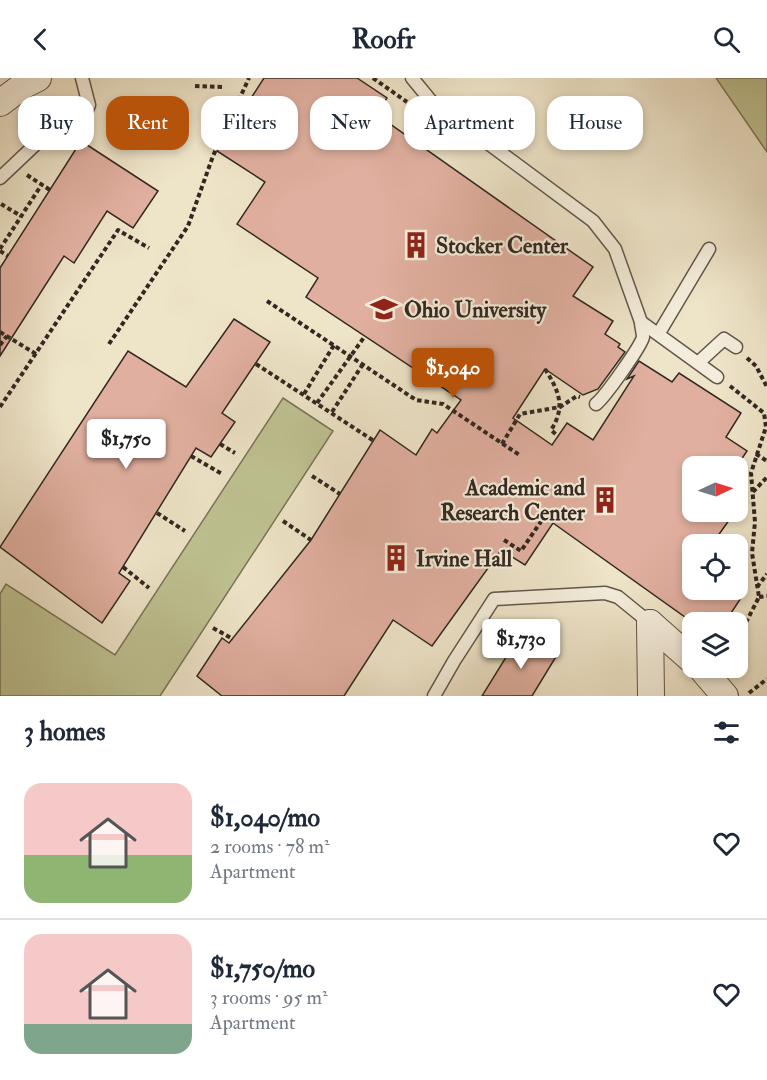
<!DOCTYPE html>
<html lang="en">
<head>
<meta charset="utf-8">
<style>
	body { margin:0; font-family:"IM FELL Double Pica",serif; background:#f6f6f7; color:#1f2937; height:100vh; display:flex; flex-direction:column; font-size:22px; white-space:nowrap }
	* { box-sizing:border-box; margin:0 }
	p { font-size:20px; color:#747a83 }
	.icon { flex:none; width:33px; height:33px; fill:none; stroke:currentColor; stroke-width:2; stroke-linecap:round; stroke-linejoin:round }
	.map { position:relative; height:618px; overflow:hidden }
	.side { display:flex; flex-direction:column; background:#fff; flex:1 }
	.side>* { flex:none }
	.hud { position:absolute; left:18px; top:18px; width:732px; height:54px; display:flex; gap:12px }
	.needle { width:39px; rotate:86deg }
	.fabs { position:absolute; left:682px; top:378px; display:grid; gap:12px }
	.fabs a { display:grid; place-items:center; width:66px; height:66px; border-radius:12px; background:#fff; box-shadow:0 3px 9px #0003; font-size:30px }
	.price { position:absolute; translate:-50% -51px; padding:0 14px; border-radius:6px; background:#fff; color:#222; font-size:20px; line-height:39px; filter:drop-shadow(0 2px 3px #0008) }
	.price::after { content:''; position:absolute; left:50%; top:36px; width:18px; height:14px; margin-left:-9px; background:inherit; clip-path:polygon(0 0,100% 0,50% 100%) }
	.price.selected { background:#b45309; color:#fff }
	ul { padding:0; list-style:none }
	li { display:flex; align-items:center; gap:18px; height:150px; padding:0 24px }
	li+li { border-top:2px solid #e0e1e3 }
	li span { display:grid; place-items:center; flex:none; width:168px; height:120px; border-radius:18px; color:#555 }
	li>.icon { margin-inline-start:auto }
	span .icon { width:72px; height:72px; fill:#fffc; stroke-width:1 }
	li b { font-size:26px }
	h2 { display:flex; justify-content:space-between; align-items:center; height:72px; padding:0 24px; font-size:26px }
	.pill { padding:0 21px; border-radius:18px; background:#fff; box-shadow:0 3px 9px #0003; font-size:21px; line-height:54px }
	.pill.selected { background:#b45309; color:#fff }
	header { display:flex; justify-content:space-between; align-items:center; height:78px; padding:0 24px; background:#fff; font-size:27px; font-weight:700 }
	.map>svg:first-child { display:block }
	.green { fill:#bfc292; stroke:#79755a; stroke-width:1.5 }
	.building { fill:#e0af9f; stroke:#332821; stroke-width:1.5 }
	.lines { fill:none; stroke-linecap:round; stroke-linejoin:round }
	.lane-casing { stroke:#62574b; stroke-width:15 }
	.street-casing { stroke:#62574b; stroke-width:28 }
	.path { stroke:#332821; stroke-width:4; stroke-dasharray:4.5 3; stroke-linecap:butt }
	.lane { stroke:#f4eddb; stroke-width:12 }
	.street { stroke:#f4eddb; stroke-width:26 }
	.path-bridge { stroke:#332821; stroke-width:4; stroke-dasharray:4.5 3; stroke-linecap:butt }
	.labels { text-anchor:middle; stroke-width:4.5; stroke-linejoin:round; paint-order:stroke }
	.poi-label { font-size:22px; font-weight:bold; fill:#332821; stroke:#f4eddb; text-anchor:start }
</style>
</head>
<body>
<header><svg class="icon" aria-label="back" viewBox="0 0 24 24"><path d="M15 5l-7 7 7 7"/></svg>Roofr<svg class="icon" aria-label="search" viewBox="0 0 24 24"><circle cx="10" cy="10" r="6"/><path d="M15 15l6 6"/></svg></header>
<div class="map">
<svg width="767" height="618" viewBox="0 0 767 618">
	<rect width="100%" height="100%" fill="#eee4c8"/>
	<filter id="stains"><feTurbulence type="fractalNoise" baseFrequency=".00333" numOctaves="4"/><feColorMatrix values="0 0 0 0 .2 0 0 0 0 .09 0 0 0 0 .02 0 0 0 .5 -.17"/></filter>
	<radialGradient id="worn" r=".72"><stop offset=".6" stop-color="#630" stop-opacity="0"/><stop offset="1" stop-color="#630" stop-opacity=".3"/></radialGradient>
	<g class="green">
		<polygon points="716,0 767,0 767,74"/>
		<polygon points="283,320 333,353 160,618 0,618 0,516 6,506 115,577"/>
	</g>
	<g class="building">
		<polygon points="264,0 357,0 387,20 376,36 593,189 573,218 613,243 605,256 620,266 618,269 625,274 598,311 583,317 545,291 513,340 552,367 567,345 593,362 634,298 627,301 639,283 672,304 679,295 741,335 726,359 747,373 737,388 693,388 693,434 735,434 712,466 693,466 693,512 728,512 741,520 725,544 692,544 553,445 525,487 501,472 432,568 393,542 344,618 222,618 197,598 222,560 229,565 311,462 380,352 416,377 432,351 437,355 461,322 306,219 318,200 237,146 265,104 217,73"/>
		<polygon points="81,63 158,113 133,150 107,133 74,185 64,178 0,278 0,190"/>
		<polygon points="234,241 270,264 222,335 235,344 211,379 196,370 119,495 130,503 102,545 0,469 128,273 186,309"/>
		<polygon points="521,555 557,577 532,618 482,618"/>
	</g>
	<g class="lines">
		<defs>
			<g id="lane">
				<polyline points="412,0 431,23 593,143 615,171 641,244 717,299"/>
				<polyline points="0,100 37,65 83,41 89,27 82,0"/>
				<polyline points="659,255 709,171"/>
				<polyline points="699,284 724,261 736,269"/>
				<path d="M 596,326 C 605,319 641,268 643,259 C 643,255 641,248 641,244"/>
				<polyline points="434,618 454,583 494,521 605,515 618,519 650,545"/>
			</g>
			<g id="street">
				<polyline points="0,25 24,7 38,0"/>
				<polyline points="650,545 651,618"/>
				<polyline points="650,545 693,583"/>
				<polyline points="701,590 725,618"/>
			</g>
		</defs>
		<use href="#lane" class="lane-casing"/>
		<use href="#street" class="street-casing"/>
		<g class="path">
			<polyline points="373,0 407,24"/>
			<polyline points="195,8 225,9"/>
			<polyline points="27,97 50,112"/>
			<polyline points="1,126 21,138"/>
			<polyline points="0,171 42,106"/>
			<polyline points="0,173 8,178"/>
			<polyline points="267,223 416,322 443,326 521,378"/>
			<polyline points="0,254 36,276"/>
			<polyline points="109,266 188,148 213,78 249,0"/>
			<polyline points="0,267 7,258"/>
			<polyline points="747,280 756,288 767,309"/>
			<polyline points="256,286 374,363"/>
			<path d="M 545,291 C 559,313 566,329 551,352 L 558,358"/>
			<polyline points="730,308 764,335 766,349 751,395 755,444 752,475 759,519 738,560"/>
			<polyline points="304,316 334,267"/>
			<polyline points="0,329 118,152 149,170"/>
			<polyline points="332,334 363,286"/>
			<polyline points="220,366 235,375"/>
			<polyline points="502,366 520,336 560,329 577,318 580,319"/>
			<polyline points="756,376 767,383"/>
			<polyline points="191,378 222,396"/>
			<polyline points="312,398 340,416"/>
			<polyline points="753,414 767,399"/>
			<polyline points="157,435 185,453"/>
			<polyline points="283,443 311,462"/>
			<polyline points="504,462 521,473 544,439"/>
			<polyline points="123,489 149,510"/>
			<polyline points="757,509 767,496"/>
			<polyline points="759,519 767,518"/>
			<polyline points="213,550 233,561"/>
			<polyline points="749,615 767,601"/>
		</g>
		<use href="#lane" class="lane"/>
		<use href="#street" class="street"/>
		<polyline class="path-bridge" points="317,325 365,258"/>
	</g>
	<defs>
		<symbol id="building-bare" viewBox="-9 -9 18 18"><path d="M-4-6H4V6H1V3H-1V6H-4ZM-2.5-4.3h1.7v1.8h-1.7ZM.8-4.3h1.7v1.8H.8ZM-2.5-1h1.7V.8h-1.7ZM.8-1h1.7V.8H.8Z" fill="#8f2418" stroke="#f4eddb" stroke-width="2.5" paint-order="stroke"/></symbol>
		<symbol id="university-bare" viewBox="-9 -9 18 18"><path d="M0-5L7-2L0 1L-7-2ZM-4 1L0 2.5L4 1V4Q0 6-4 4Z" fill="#8f2418" stroke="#f4eddb" stroke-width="2.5" paint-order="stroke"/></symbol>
	</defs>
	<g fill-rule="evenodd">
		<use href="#building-bare" x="397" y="148" width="38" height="38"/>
		<use href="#university-bare" x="365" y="212" width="38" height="38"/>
		<use href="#building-bare" x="586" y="403" width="38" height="38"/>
		<use href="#building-bare" x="377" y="461" width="38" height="38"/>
	</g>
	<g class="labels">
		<g class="poi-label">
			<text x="436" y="175">Stocker Center</text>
			<text x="404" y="239">Ohio University</text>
			<text x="585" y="417" text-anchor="end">Academic and<tspan x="585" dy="25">Research Center</tspan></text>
			<text x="416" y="488">Irvine Hall</text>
		</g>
	</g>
	<rect width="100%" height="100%" filter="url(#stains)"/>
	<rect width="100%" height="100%" fill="url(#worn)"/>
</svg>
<div class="fabs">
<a><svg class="needle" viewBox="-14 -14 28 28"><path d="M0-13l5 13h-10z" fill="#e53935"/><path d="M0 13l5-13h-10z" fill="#747a83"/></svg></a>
<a><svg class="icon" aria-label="locate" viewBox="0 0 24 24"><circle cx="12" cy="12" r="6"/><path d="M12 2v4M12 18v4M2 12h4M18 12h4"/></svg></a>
<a><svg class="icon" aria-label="layers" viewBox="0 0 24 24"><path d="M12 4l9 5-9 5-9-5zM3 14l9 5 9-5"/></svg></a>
</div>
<b class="price selected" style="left:453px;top:321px">$1,040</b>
<b class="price" style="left:126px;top:392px">$1,750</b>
<b class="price" style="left:521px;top:592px">$1,730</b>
<div class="hud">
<a class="pill">Buy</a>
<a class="pill selected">Rent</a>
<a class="pill">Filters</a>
<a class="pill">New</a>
<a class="pill">Apartment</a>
<a class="pill">House</a>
</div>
</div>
<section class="side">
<h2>3 homes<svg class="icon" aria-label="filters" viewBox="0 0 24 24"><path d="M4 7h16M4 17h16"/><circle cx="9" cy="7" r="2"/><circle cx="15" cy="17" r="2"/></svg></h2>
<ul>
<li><span style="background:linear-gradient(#f6c9c9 60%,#8fb573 0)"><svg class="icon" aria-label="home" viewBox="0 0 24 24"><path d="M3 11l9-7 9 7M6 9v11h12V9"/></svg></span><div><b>$1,040/mo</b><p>2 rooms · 78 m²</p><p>Apartment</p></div><svg class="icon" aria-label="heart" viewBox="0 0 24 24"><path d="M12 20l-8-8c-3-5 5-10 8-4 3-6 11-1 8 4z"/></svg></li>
<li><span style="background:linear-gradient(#f6c9c9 75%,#7fa58c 0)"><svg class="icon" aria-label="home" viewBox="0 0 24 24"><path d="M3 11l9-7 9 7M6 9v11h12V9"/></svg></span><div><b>$1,750/mo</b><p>3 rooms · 95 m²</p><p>Apartment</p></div><svg class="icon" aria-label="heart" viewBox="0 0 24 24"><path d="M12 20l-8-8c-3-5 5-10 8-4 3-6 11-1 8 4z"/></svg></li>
</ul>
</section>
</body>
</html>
